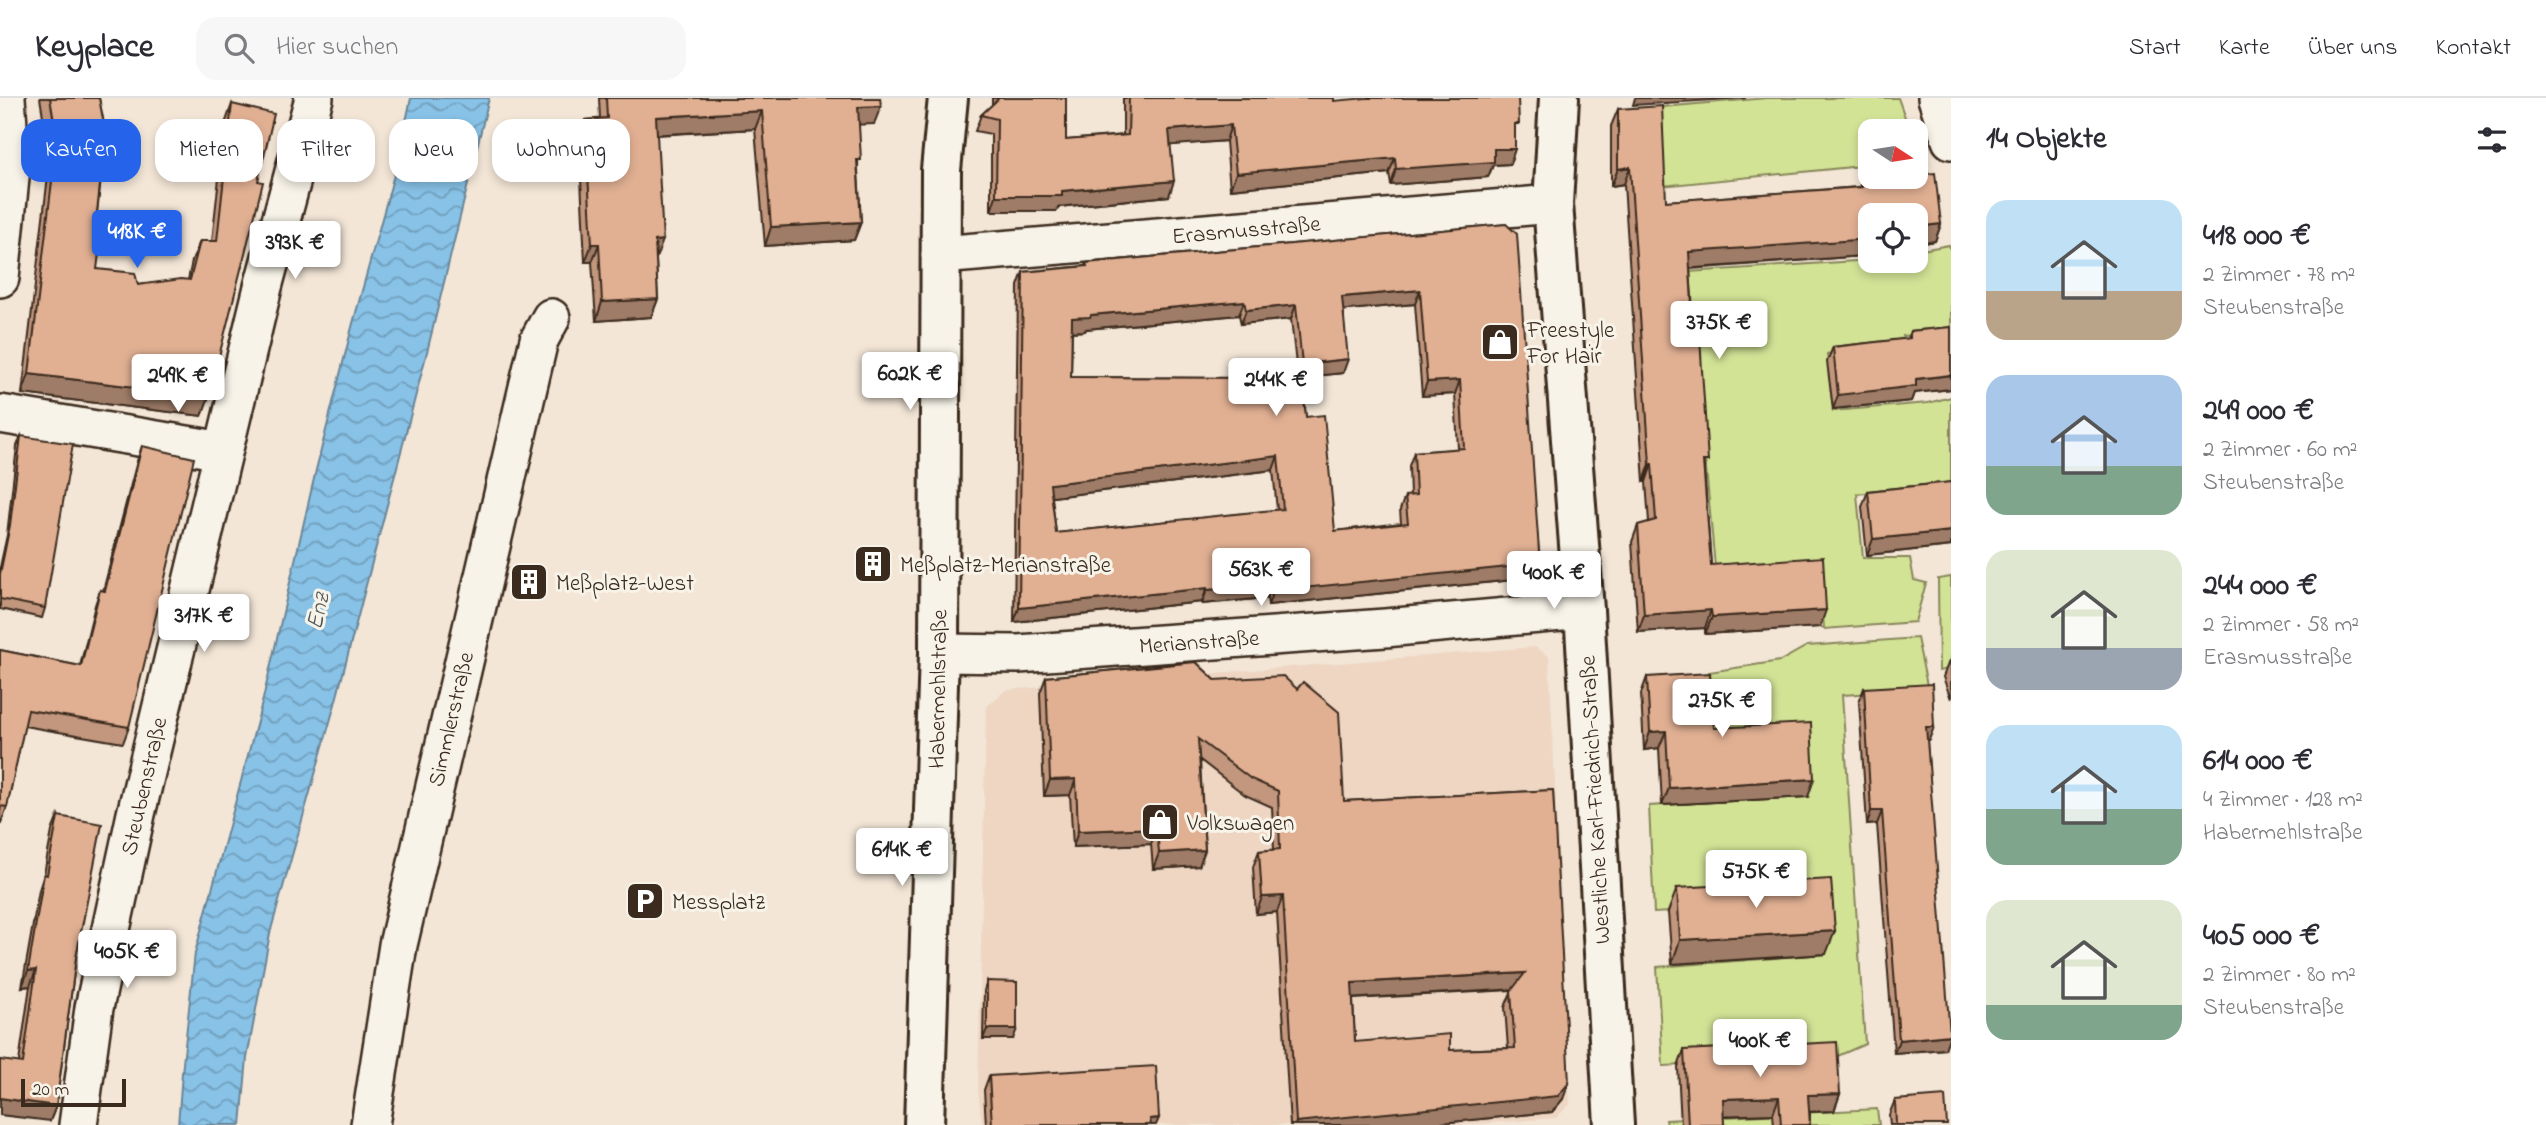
<!DOCTYPE html>
<html lang="de">
<head>
<meta charset="utf-8">
<style>
	body { margin:0; font-family:"Indie Flower",sans-serif; background:#f7f7f7; color:#2b2b33; height:100vh; display:flex; flex-direction:column; font-size:26px; white-space:nowrap }
	* { box-sizing:border-box; margin:0 }
	p { font-size:23px; color:#7c7c81 }
	.icon { flex:none; width:38px; height:38px; fill:none; stroke:currentColor; stroke-width:2; stroke-linecap:round; stroke-linejoin:round }
	.map { position:relative; flex:1; overflow:hidden }
	.details { display:flex; flex-direction:column; background:#fff; width:595px }
	.details>* { flex:none }
	.top-card { position:absolute; left:21px; top:21px; width:665px; height:63px; display:flex; gap:14px }
	.needle { width:46px; rotate:102deg }
	.controls { position:absolute; left:1858px; top:21px; display:grid; gap:14px }
	.controls a { display:grid; place-items:center; width:70px; height:70px; border-radius:14px; background:#fff; box-shadow:0 4px 10px #0003; font-size:35px }
	.scale { position:absolute; left:21px; bottom:18px; width:105px; box-sizing:border-box; padding-left:7px; border:4px solid #3b2a1e; border-top:0; font-size:19px; line-height:24px; white-space:nowrap; color:#3b2a1e; -webkit-text-stroke:5px #f7f3e8; paint-order:stroke }
	.price { position:absolute; translate:-50% -60px; padding:0 16px; border-radius:7px; background:#fff; color:#222; font-size:23px; line-height:46px; filter:drop-shadow(0 2px 4px #0008) }
	.price::after { content:''; position:absolute; left:50%; top:42px; width:21px; height:16px; margin-left:-10px; background:inherit; clip-path:polygon(0 0,100% 0,50% 100%) }
	.price.selected { background:#2563eb; color:#fff }
	ul { padding:0; list-style:none }
	li { display:flex; align-items:center; gap:21px; height:175px; padding:0 35px }
	li span { display:grid; place-items:center; flex:none; width:196px; height:140px; border-radius:21px; color:#555 }
	li>.icon { margin-inline-start:auto }
	span .icon { width:84px; height:84px; fill:#fffc; stroke-width:1 }
	li b { font-size:30px }
	h2 { display:flex; justify-content:space-between; align-items:center; height:84px; padding:0 35px; font-size:30px }
	.tag { padding:0 24px; border-radius:21px; background:#fff; box-shadow:0 4px 10px #0003; font-size:24px; line-height:63px }
	.tag.selected { background:#2563eb; color:#fff }
	header { display:flex; align-items:center; gap:42px; box-sizing:border-box; height:98px; padding:0 35px; background:#fff; border-bottom:2px solid #e1e1e2 }
	header strong { font-size:33px }
	nav { display:flex; gap:38px; margin-inline-start:auto; font-size:24px }
	.search { width:490px; height:63px; background:#f7f7f7; display:flex; align-items:center; gap:18px; box-sizing:border-box; padding:0 24px; border-radius:21px; color:#7c7c81; font-size:26px }
	main { display:flex; flex:1; min-height:0 }
	.map>svg:first-child { display:block }
	.built { fill:#eed6c3 }
	.green { fill:#d3e396; stroke:#87865a; stroke-width:2 }
	.water { fill:url(#water-waves); stroke:#698597; stroke-width:2 }
	.lines { fill:none; stroke-linecap:round; stroke-linejoin:round }
	.minor-casing { stroke:#3b2a1e; stroke-width:42 }
	.major-casing { stroke:#3b2a1e; stroke-width:44 }
	.minor { stroke:#f7f3e8; stroke-width:37 }
	.major { stroke:#f7f3e8; stroke-width:38 }
	.wall { fill:#c2977e; stroke:#3b2a1e; stroke-width:2; fill-rule:evenodd }
	.shaded-wall { fill:#9e7b67; stroke:#3b2a1e; stroke-width:2 }
	.building { fill:#e1b093; stroke:#3b2a1e; stroke-width:2; fill-rule:evenodd }
	.labels { text-anchor:middle; stroke-width:6; stroke-linejoin:round; paint-order:stroke }
	.street-label { font-size:23px; fill:#3b2a1e; stroke:#f7f3e8 }
	.poi-label { font-size:23px; fill:#3b2a1e; stroke:#f7f3e8; text-anchor:start }
	.water-label { font-size:24px; font-style:italic; fill:#52585a; stroke:#f7f3e8 }
</style>
</head>
<body>
<header>
<strong>Keyplace</strong>
<div class="search"><svg class="icon" aria-label="search" viewBox="0 0 24 24"><circle cx="10" cy="10" r="6"/><path d="M15 15l6 6"/></svg>Hier suchen</div>
<nav><a>Start</a><a>Karte</a><a>Über uns</a><a>Kontakt</a></nav>
</header>
<main>
<div class="map">
<svg width="1951" height="1027" viewBox="0 0 1951 1027">
	<defs>
		<pattern id="water-waves" width="16" height="10" patternUnits="userSpaceOnUse" patternTransform="scale(1.75)"><rect width="16" height="10" fill="#88c2e7"/><path d="M0 5q4-4 8 0t8 0" fill="none" stroke="#709ebb"/></pattern>
	</defs>
	<rect width="100%" height="100%" fill="#f3e6d7"/>
	<filter id="ink" filterUnits="userSpaceOnUse"><feTurbulence type="fractalNoise" baseFrequency=".0143" numOctaves="2"/><feDisplacementMap in="SourceGraphic" scale="14" xChannelSelector="R" yChannelSelector="G"/><feConvolveMatrix kernelMatrix="1 2 1 2 8 2 1 2 1" color-interpolation-filters="sRGB"/></filter>
	<g filter="url(#ink)">
		<polygon class="built" points="1535,549 1549,558 1570,1006 1556,1020 1464,1027 982,1027 978,992 986,609 1006,592"/>
		<g class="green">
			<polygon points="1767,0 1898,0 1910,33 1871,33 1871,67 1662,88 1662,9"/>
			<polygon points="1949,147 1951,153 1951,234 1903,238 1902,247 1827,256 1833,313 1928,305 1951,299 1951,385 1857,396 1863,460 1910,460 1914,482 1926,485 1915,524 1824,531 1819,462 1715,469 1688,174 1871,162 1916,163 1916,153"/>
			<polygon points="1951,479 1951,570 1939,573 1938,481"/>
			<polygon points="1917,540 1928,592 1842,597 1865,946 1831,961 1663,968 1657,869 1826,856 1822,805 1654,815 1649,708 1808,698 1707,648 1709,574 1780,563 1807,548"/>
			<polygon points="1877,1011 1879,1027 1667,1027 1666,1022"/>
		</g>
		<polygon class="water" points="411,0 489,0 427,254 335,606 270,835 247,960 241,1027 178,1027 182,975 195,855 263,601 316,372 352,229 397,66"/>
		<g class="lines">
			<defs>
				<g id="minor">
					<polyline points="1937,0 1951,42"/>
					<polyline points="940,157 1553,106"/>
					<polyline points="0,180 11,70 6,0"/>
					<polyline points="0,316 223,353"/>
					<polyline points="939,555 1018,556 1385,530 1584,512"/>
					<polyline points="78,1027 94,910 136,716 263,189 314,0"/>
					<polyline points="370,1027 398,847 539,242 551,220"/>
				</g>
				<g id="major">
					<polyline points="1559,0 1553,106 1584,512 1614,1027"/>
					<polyline points="924,1027 939,555 941,72 948,0"/>
				</g>
			</defs>
			<use href="#minor" class="minor-casing"/>
			<use href="#major" class="major-casing"/>
			<use href="#minor" class="minor"/>
			<use href="#major" class="major"/>
		</g>
		<g class="wall">
			<polygon points="40,0 99,0 109,53 102,73 96,123 97,171 138,187 188,182 192,163 200,143 212,143 225,26 232,6 258,83 202,318 22,296 50,61"/>
			<polygon points="599,0 880,0 874,26 859,26 858,71 861,124 854,142 765,148 755,31 657,37 656,161 658,201 651,219 596,223 592,164 585,164 579,40 585,22 600,21"/>
			<polygon points="992,0 1066,0 1066,42 1123,37 1123,0 1334,0 1334,3 1515,37 1510,66 1493,67 1488,79 1391,87 1389,75 1230,91 1226,43 1170,47 1169,98 1058,109 1057,113 991,113 991,36 975,33 981,17 992,7"/>
			<polygon points="1618,11 1666,103 1859,89 1861,84 1941,126 1935,143 1916,146 1916,117 1865,153 1863,158 1690,171 1711,467 1820,529 1705,536 1705,530 1638,534 1632,444 1638,427 1649,424 1646,384 1644,384 1624,86 1611,88 1611,28"/>
			<path d="M 1506,126 L 1539,454 L 1534,468 L 1523,481 L 1268,507 L 1267,500 L 1202,506 L 1202,504 L 1014,524 L 1018,188 L 1023,174 L 1085,168 L 1086,165 ZM 1415,206 L 1422,298 L 1455,296 L 1458,351 L 1414,354 L 1409,368 L 1410,398 L 1405,398 L 1400,412 L 1401,425 L 1335,433 L 1306,319 L 1302,279 L 1343,275 L 1344,212 ZM 1239,217 L 1241,226 L 1291,221 L 1296,267 L 1251,272 L 1248,280 L 1071,279 L 1072,234 L 1085,233 L 1086,231 ZM 1273,372 L 1277,412 L 1056,435 L 1052,399 Z"/>
			<polygon points="1951,229 1951,291 1914,295 1911,303 1833,311 1827,264 1833,249 1907,241 1910,233"/>
			<polygon points="21,338 45,510 42,520 0,511 0,469 7,437 17,348"/>
			<polygon points="142,348 129,629 123,645 24,628 7,709 1,725 0,724 0,552 80,568 95,507 100,492 103,493 137,363"/>
			<polygon points="1951,384 1951,448 1867,457 1862,409 1868,393"/>
			<polygon points="1951,562 1951,601 1943,579 1949,563"/>
			<path d="M 1196,564 L 1344,703 L 1553,692 L 1563,1001 L 1552,1014 L 1421,1027 L 1290,1027 L 1277,814 L 1256,816 L 1253,769 L 1259,753 L 1274,752 L 1272,709 L 1245,697 L 1200,662 L 1205,752 L 1199,768 L 1153,771 L 1151,746 L 1073,749 L 1070,697 L 1044,698 L 1040,595 L 1046,579 ZM 1512,892 L 1505,909 L 1508,950 L 1450,952 L 1355,944 L 1353,901 Z"/>
			<polygon points="1647,579 1714,630 1808,699 1662,707 1659,650 1644,652 1641,596"/>
			<polygon points="1864,590 1929,642 1927,642 1945,951 1894,955 1877,726 1867,727 1859,604"/>
			<polygon points="58,718 76,860 56,1008 50,1023 19,964 30,888 22,889 39,792 44,776 52,733"/>
			<polygon points="1677,790 1826,856 1672,866 1668,814"/>
			<polygon points="987,883 1013,941 983,941 984,893"/>
			<polygon points="1684,952 1840,996 1834,1013 1810,1014 1810,1027 1774,1027 1773,1016 1723,1018 1724,1027 1681,1027 1678,969"/>
			<polygon points="989,978 1156,1027 986,1027 984,992"/>
			<polygon points="1895,1002 1947,1027 1890,1027 1889,1017"/>
		</g>
		<g class="shaded-wall">
			<polygon points="1635,0 1746,0 1633,7"/>
			<polygon points="881,8 874,26 851,27 858,9"/>
			<polygon points="762,13 755,31 649,37 656,19"/>
			<polygon points="1231,27 1226,43 1163,48 1169,32"/>
			<polygon points="1494,51 1515,51 1510,66 1493,67 1488,79 1391,87 1396,71"/>
			<polygon points="1395,60 1389,75 1230,91 1236,75"/>
			<polygon points="1630,69 1624,86 1611,88 1618,71"/>
			<polygon points="1174,83 1169,98 1058,109 1057,113 991,113 996,98 1062,93"/>
			<polygon points="861,124 854,142 765,148 771,129"/>
			<polygon points="1941,126 1935,143 1916,146 1916,129"/>
			<polygon points="1871,136 1871,152 1865,153 1863,158 1682,171 1689,154"/>
			<polygon points="663,142 656,161 655,143"/>
			<polygon points="592,146 599,146 592,164 585,164"/>
			<polygon points="1420,192 1415,206 1337,213 1342,199"/>
			<polygon points="658,201 651,219 596,223 602,204"/>
			<polygon points="1244,203 1239,217 1086,231 1085,233 1067,234 1072,220 1091,217"/>
			<polygon points="1296,207 1291,221 1241,226 1246,212"/>
			<polygon points="1348,261 1343,275 1297,280 1302,266"/>
			<polygon points="29,276 209,298 202,318 22,296"/>
			<polygon points="1951,277 1951,291 1914,295 1911,303 1833,311 1838,297 1916,281"/>
			<polygon points="1460,282 1455,296 1422,298 1427,284"/>
			<polygon points="1278,358 1273,372 1045,400 1050,386"/>
			<polygon points="1650,366 1652,366 1646,384 1644,384"/>
			<polygon points="1951,433 1951,448 1867,457 1873,441"/>
			<polygon points="1539,454 1534,468 1523,481 1268,507 1273,493"/>
			<polygon points="1272,486 1267,500 1202,506 1207,492"/>
			<polygon points="1207,490 1202,504 1014,524 1019,510"/>
			<polygon points="1711,512 1705,530 1638,534 1644,517"/>
			<polygon points="1826,512 1820,529 1705,536 1712,519"/>
			<polygon points="1926,629 1934,629 1929,642 1921,643"/>
			<polygon points="1666,633 1659,650 1644,652 1650,634"/>
			<polygon points="1076,681 1070,697 1044,698 1050,682"/>
			<polygon points="1814,681 1808,699 1662,707 1669,690"/>
			<polygon points="1871,713 1882,713 1877,726 1867,727"/>
			<polygon points="1157,730 1151,746 1073,749 1078,733"/>
			<polygon points="1205,752 1199,768 1153,771 1159,755"/>
			<polygon points="1283,798 1277,814 1256,816 1262,799"/>
			<polygon points="1835,833 1826,856 1672,866 1680,842"/>
			<polygon points="36,872 30,888 22,889 28,873"/>
			<polygon points="1525,875 1519,891 1346,901 1352,885"/>
			<polygon points="987,931 1017,931 1013,941 983,941"/>
			<polygon points="1950,937 1945,951 1894,955 1899,942"/>
			<polygon points="1569,985 1563,1001 1552,1014 1421,1027 1295,1027 1296,1024"/>
			<polygon points="1840,996 1834,1013 1802,1014 1808,997"/>
			<polygon points="1779,999 1773,1016 1716,1018 1723,1001"/>
			<polygon points="0,1000 56,1008 50,1023 0,1017"/>
			<polygon points="1159,1020 1156,1027 1148,1027 1150,1021"/>
		</g>
		<g class="building">
			<polygon points="50,0 99,0 109,53 104,52 100,87 96,123 103,124 97,171 135,175 138,187 181,181 190,182 200,143 217,143 232,6 274,16 258,83 263,84 209,298 29,276 57,41"/>
			<polygon points="606,0 880,0 881,8 858,9 861,62 857,62 861,124 771,129 762,13 656,19 663,142 655,143 658,201 602,204 599,146 592,146 585,22 607,20"/>
			<polygon points="998,0 1066,0 1066,42 1128,37 1129,0 1334,0 1334,3 1366,0 1518,0 1519,26 1515,26 1515,51 1494,51 1494,64 1396,71 1395,60 1236,75 1231,27 1169,32 1174,83 1062,93 1062,98 996,98 997,21 981,17 998,1"/>
			<polygon points="1662,8 1666,103 1862,89 1861,84 1905,79 1916,79 1916,77 1935,75 1941,126 1916,129 1916,117 1871,117 1870,141 1689,154 1693,223 1699,222 1702,272 1708,363 1703,363 1711,467 1823,459 1826,512 1712,519 1711,512 1644,517 1638,427 1656,422 1652,366 1650,366 1630,69 1618,71 1618,11"/>
			<path d="M 1506,126 L 1517,136 L 1539,454 L 1528,467 L 1273,493 L 1272,486 L 1207,492 L 1207,490 L 1019,510 L 1023,174 L 1087,168 L 1086,165 ZM 1420,192 L 1427,284 L 1460,282 L 1464,350 L 1414,354 L 1416,397 L 1405,398 L 1408,425 L 1335,433 L 1324,317 L 1306,319 L 1300,267 L 1251,272 L 1251,280 L 1071,279 L 1072,220 L 1090,219 L 1091,217 L 1244,203 L 1246,212 L 1296,207 L 1302,266 L 1348,261 L 1342,199 ZM 1278,358 L 1283,411 L 1056,435 L 1050,386 Z"/>
			<polygon points="1951,229 1951,277 1916,281 1916,288 1838,297 1833,249 1910,240 1910,233"/>
			<polygon points="21,338 73,346 45,510 0,501 0,476 10,427"/>
			<polygon points="142,348 194,360 129,629 28,612 7,709 1,708 0,714 0,552 81,568 100,492 105,493"/>
			<polygon points="1951,384 1951,433 1873,441 1868,393"/>
			<path d="M 1196,564 L 1215,582 L 1283,578 L 1297,591 L 1303,584 L 1339,614 L 1344,703 L 1553,692 L 1569,985 L 1558,998 L 1296,1024 L 1283,798 L 1262,799 L 1259,753 L 1280,751 L 1278,693 L 1251,681 L 1198,641 L 1205,752 L 1159,755 L 1157,730 L 1078,733 L 1076,681 L 1050,682 L 1046,579 ZM 1525,875 L 1511,893 L 1515,950 L 1450,952 L 1450,936 L 1355,944 L 1352,885 Z"/>
			<polygon points="1710,575 1714,630 1811,625 1814,681 1669,690 1666,633 1650,634 1647,579"/>
			<polygon points="1932,586 1934,629 1926,629 1950,937 1899,942 1882,713 1871,713 1864,590"/>
			<polygon points="58,718 102,726 76,860 56,1008 0,1000 0,962 23,965 36,872 28,873 44,776 47,777"/>
			<polygon points="1831,781 1835,833 1680,842 1677,790"/>
			<polygon points="987,883 1017,884 1017,931 987,931"/>
			<polygon points="1837,944 1840,996 1808,997 1810,1027 1781,1027 1779,999 1723,1001 1724,1027 1688,1027 1684,952"/>
			<polygon points="1156,968 1159,1020 1150,1021 1151,1027 992,1027 989,978"/>
			<polygon points="1945,998 1947,1027 1896,1027 1895,1002"/>
		</g>
	</g>
	<defs>
		<symbol id="shop-square" viewBox="-11 -11 22 22"><rect x="-9" y="-9" width="18" height="18" rx="4" fill="#3b2a1e" stroke="#f7f3e8"/><path d="M-5-2.5h2.3a2.7 3.5 0 0 1 5.4 0H5L5.5 6h-11ZM-1.5-2.5h3a1.5 2.3 0 0 0-3 0Z" fill="#fff"/></symbol>
		<symbol id="building-square" viewBox="-11 -11 22 22"><rect x="-9" y="-9" width="18" height="18" rx="4" fill="#3b2a1e" stroke="#f7f3e8"/><path d="M-4-6H4V6H1V3H-1V6H-4ZM-2.5-4.3h1.7v1.8h-1.7ZM.8-4.3h1.7v1.8H.8ZM-2.5-1h1.7V.8h-1.7ZM.8-1h1.7V.8H.8Z" fill="#fff"/></symbol>
		<symbol id="parking-square" viewBox="-11 -11 22 22"><rect x="-9" y="-9" width="18" height="18" rx="4" fill="#3b2a1e" stroke="#f7f3e8"/><path d="M-3.5-5.5H1a3.5 3.5 0 0 1 0 7H-1V5.5H-3.5ZM-1-3.4V-.6H.8a1.4 1.4 0 0 0 0-2.8Z" fill="#fff"/></symbol>
	</defs>
	<g fill-rule="evenodd">
		<use href="#shop-square" x="1478" y="222" width="44" height="44"/>
		<use href="#building-square" x="851" y="444" width="44" height="44"/>
		<use href="#building-square" x="507" y="462" width="44" height="44"/>
		<use href="#shop-square" x="1138" y="702" width="44" height="44"/>
		<use href="#parking-square" x="623" y="781" width="44" height="44"/>
	</g>
	<g class="labels">
		<g class="street-label">
			<text transform="translate(1246 131) rotate(-5)" y="8">Erasmusstraße</text>
			<text transform="translate(1199 543) rotate(-4)" y="8">Merianstraße</text>
			<text transform="translate(937 591) rotate(-89)" y="8">Habermehlstraße</text>
			<text transform="translate(450 621) rotate(-77)" y="8">Simmlerstraße</text>
			<text transform="translate(143 688) rotate(-77)" y="8">Steubenstraße</text>
			<text transform="translate(1594 702) rotate(-93)" y="8">Westliche Karl-Friedrich-Straße</text>
		</g>
		<g class="poi-label">
			<text x="1527" y="239">Freestyle<tspan x="1527" dy="26">For Hair</tspan></text>
			<text x="900" y="474">Meßplatz-Merianstraße</text>
			<text x="556" y="492">Meßplatz-West</text>
			<text x="1187" y="732">Volkswagen</text>
			<text x="672" y="811">Messplatz</text>
		</g>
		<g class="water-label">
			<text transform="translate(317 513) rotate(-77)" y="8">Enz</text>
		</g>
	</g>
</svg>
<div class="controls">
<a><svg class="needle" viewBox="-14 -14 28 28"><path d="M0-13l5 13h-10z" fill="#e53935"/><path d="M0 13l5-13h-10z" fill="#7c7c81"/></svg></a>
<a><svg class="icon" aria-label="locate" viewBox="0 0 24 24"><circle cx="12" cy="12" r="6"/><path d="M12 2v4M12 18v4M2 12h4M18 12h4"/></svg></a>
</div>
<div class="scale">20 m</div>
<b class="price selected" style="left:137px;top:172px">418K €</b>
<b class="price" style="left:295px;top:183px">393K €</b>
<b class="price" style="left:1719px;top:263px">375K €</b>
<b class="price" style="left:910px;top:314px">602K €</b>
<b class="price" style="left:178px;top:316px">249K €</b>
<b class="price" style="left:1276px;top:320px">244K €</b>
<b class="price" style="left:1261px;top:510px">563K €</b>
<b class="price" style="left:1554px;top:513px">400K €</b>
<b class="price" style="left:204px;top:556px">317K €</b>
<b class="price" style="left:1722px;top:641px">275K €</b>
<b class="price" style="left:902px;top:790px">614K €</b>
<b class="price" style="left:1756px;top:812px">575K €</b>
<b class="price" style="left:127px;top:892px">405K €</b>
<b class="price" style="left:1760px;top:981px">400K €</b>
<div class="top-card">
<a class="tag selected">Kaufen</a>
<a class="tag">Mieten</a>
<a class="tag">Filter</a>
<a class="tag">Neu</a>
<a class="tag">Wohnung</a>
</div>
</div>
<section class="details">
<h2>14 Objekte<svg class="icon" aria-label="filters" viewBox="0 0 24 24"><path d="M4 7h16M4 17h16"/><circle cx="9" cy="7" r="2"/><circle cx="15" cy="17" r="2"/></svg></h2>
<ul>
<li><span style="background:linear-gradient(#bfe0f5 65%,#b9a48a 0)"><svg class="icon" aria-label="home" viewBox="0 0 24 24"><path d="M3 11l9-7 9 7M6 9v11h12V9"/></svg></span><div><b>418 000 €</b><p>2 Zimmer · 78 m²</p><p>Steubenstraße</p></div></li>
<li><span style="background:linear-gradient(#a9c7e8 65%,#7fa58c 0)"><svg class="icon" aria-label="home" viewBox="0 0 24 24"><path d="M3 11l9-7 9 7M6 9v11h12V9"/></svg></span><div><b>249 000 €</b><p>2 Zimmer · 60 m²</p><p>Steubenstraße</p></div></li>
<li><span style="background:linear-gradient(#dfe7d0 70%,#9aa5b1 0)"><svg class="icon" aria-label="home" viewBox="0 0 24 24"><path d="M3 11l9-7 9 7M6 9v11h12V9"/></svg></span><div><b>244 000 €</b><p>2 Zimmer · 58 m²</p><p>Erasmusstraße</p></div></li>
<li><span style="background:linear-gradient(#bfe0f5 60%,#7fa58c 0)"><svg class="icon" aria-label="home" viewBox="0 0 24 24"><path d="M3 11l9-7 9 7M6 9v11h12V9"/></svg></span><div><b>614 000 €</b><p>4 Zimmer · 128 m²</p><p>Habermehlstraße</p></div></li>
<li><span style="background:linear-gradient(#dfe7d0 75%,#7fa58c 0)"><svg class="icon" aria-label="home" viewBox="0 0 24 24"><path d="M3 11l9-7 9 7M6 9v11h12V9"/></svg></span><div><b>405 000 €</b><p>2 Zimmer · 80 m²</p><p>Steubenstraße</p></div></li>
</ul>
</section>
</main>
</body>
</html>
